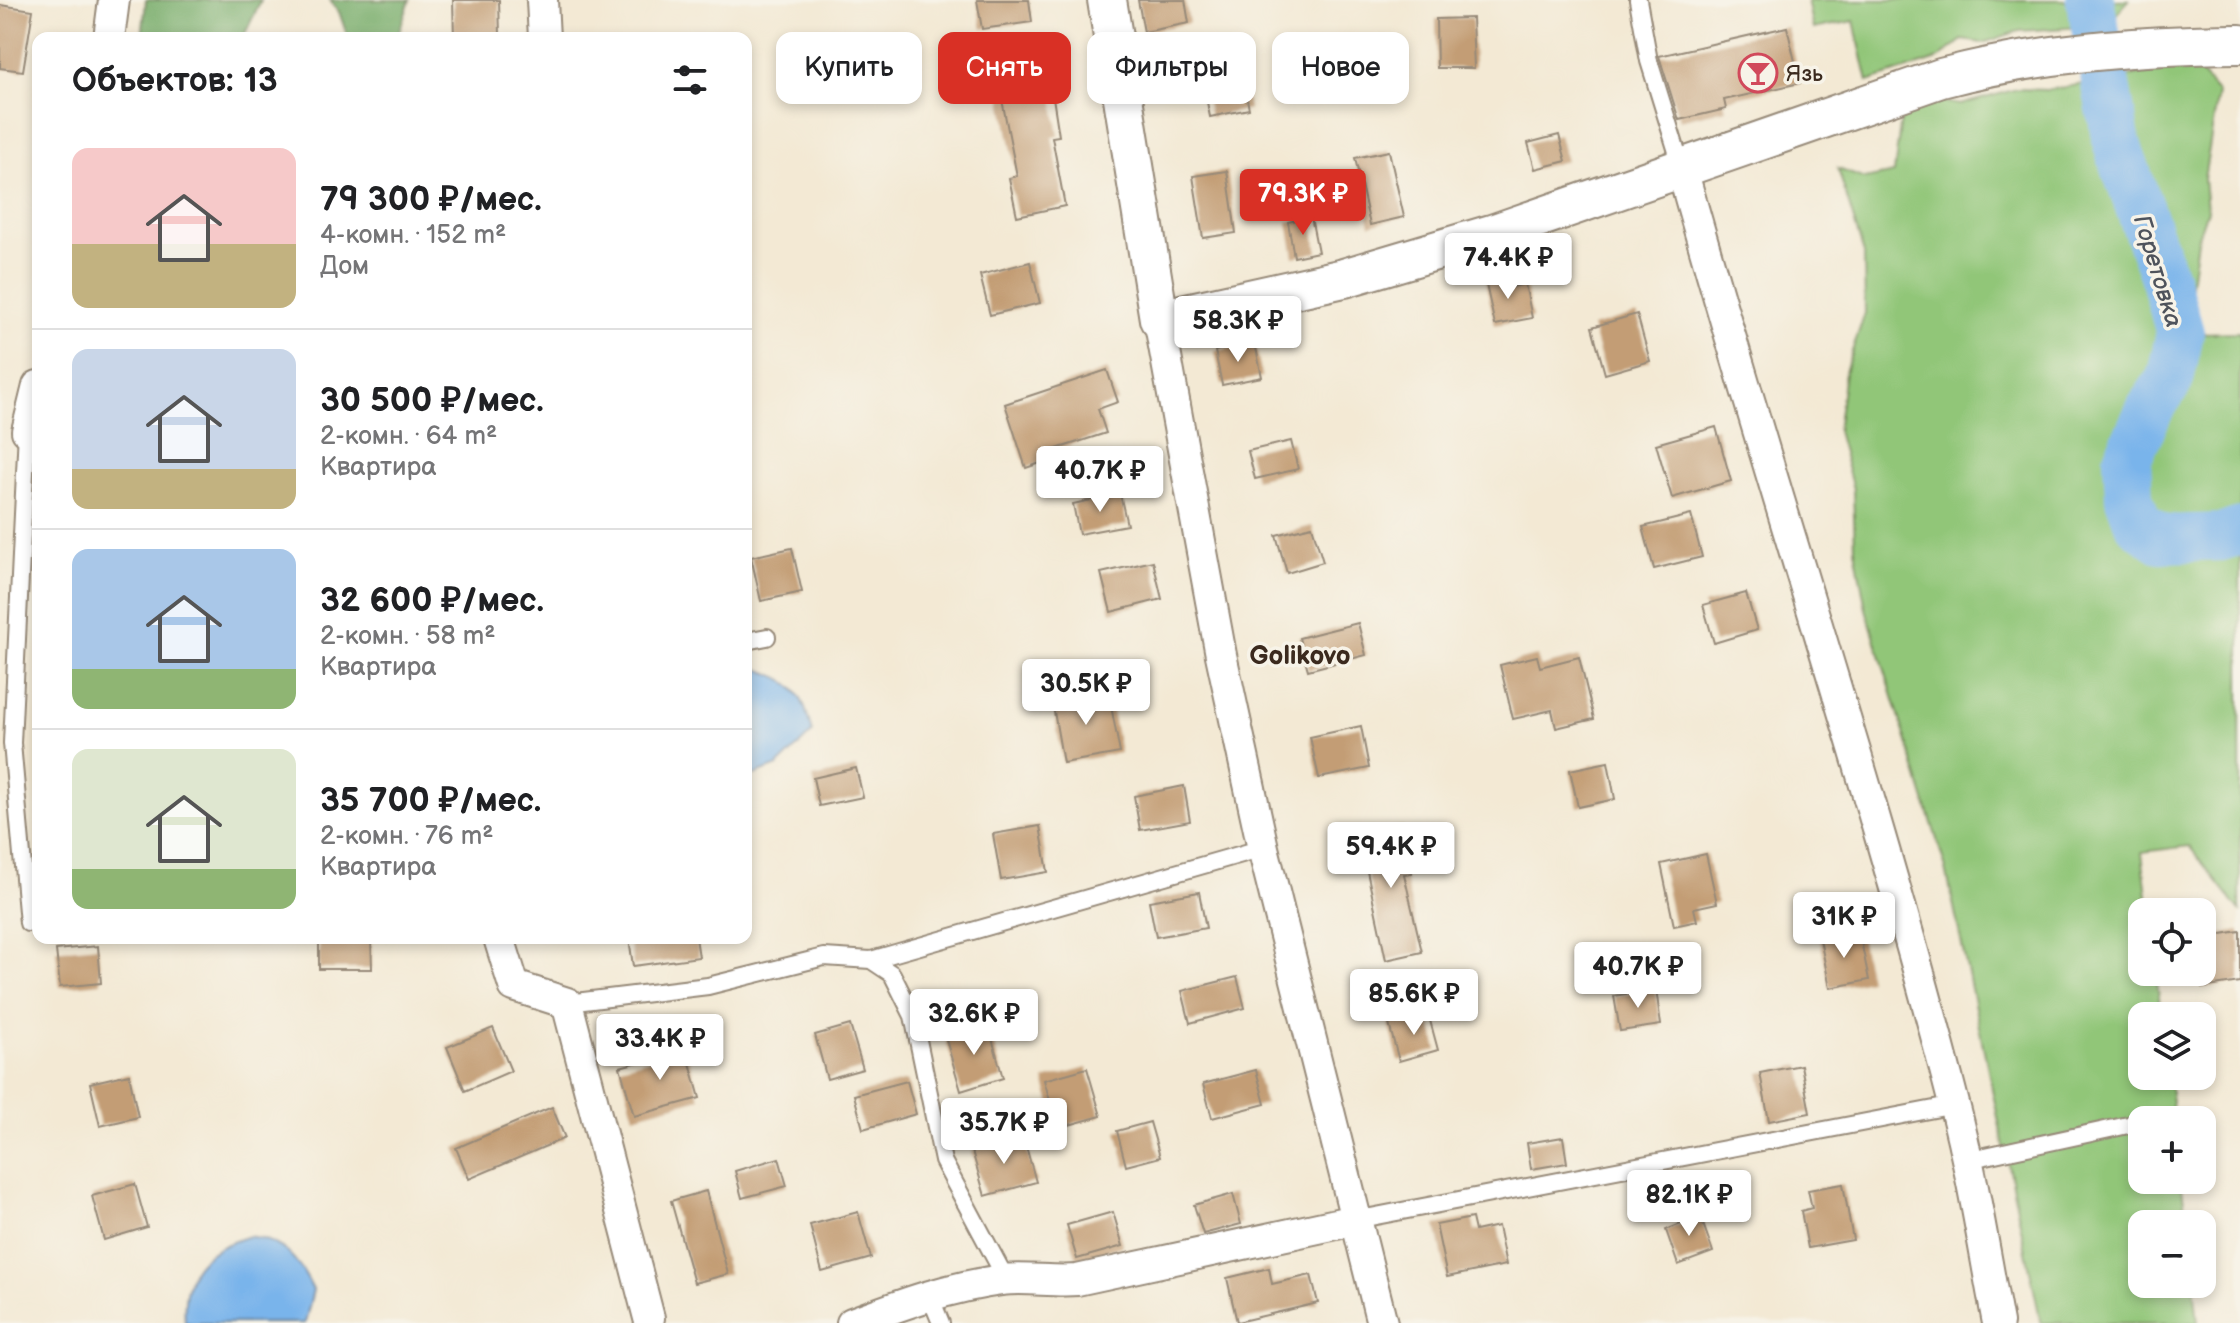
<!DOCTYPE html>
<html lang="ru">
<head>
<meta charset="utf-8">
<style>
	body { margin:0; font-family:"Balsamiq Sans",sans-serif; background:#f2f2f2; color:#202124; height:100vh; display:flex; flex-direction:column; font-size:30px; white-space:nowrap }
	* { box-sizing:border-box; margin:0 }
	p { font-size:26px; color:#757577 }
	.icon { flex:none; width:44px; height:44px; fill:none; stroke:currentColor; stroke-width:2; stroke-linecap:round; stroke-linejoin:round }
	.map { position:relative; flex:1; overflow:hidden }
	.details { position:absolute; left:32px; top:32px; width:720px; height:912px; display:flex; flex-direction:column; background:#fff; border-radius:16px; box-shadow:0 4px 12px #0003 }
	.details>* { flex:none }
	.hud { position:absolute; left:776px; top:32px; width:760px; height:72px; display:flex; gap:16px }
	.tools { position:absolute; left:2128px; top:898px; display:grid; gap:16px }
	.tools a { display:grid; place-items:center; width:88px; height:88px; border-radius:16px; background:#fff; box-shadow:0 4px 12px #0003; font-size:40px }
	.price { position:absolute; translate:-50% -68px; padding:0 18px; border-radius:8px; background:#fff; color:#222; font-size:26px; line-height:52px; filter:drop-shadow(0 2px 4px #0008) }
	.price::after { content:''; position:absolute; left:50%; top:48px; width:24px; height:18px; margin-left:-12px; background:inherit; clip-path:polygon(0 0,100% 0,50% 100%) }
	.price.on { background:#d93025; color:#fff }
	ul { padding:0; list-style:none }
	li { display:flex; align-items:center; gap:24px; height:200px; padding:0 40px }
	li+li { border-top:2px solid #e0e0e0 }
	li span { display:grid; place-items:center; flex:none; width:224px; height:160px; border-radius:16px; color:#555 }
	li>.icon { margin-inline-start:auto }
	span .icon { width:96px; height:96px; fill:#fffc; stroke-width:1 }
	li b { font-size:34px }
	h2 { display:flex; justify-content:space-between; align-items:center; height:96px; padding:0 40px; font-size:34px }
	.tag { padding:0 28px; border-radius:16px; background:#fff; box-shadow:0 4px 12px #0003; font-size:28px; line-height:72px }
	.tag.on { background:#d93025; color:#fff }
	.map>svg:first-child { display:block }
	.green { fill:#91c678; stroke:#66784b; stroke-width:2 }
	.forest { fill:#74ab68; stroke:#586a43; stroke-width:2 }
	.water { fill:#79b4eb; stroke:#5a6f84; stroke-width:2 }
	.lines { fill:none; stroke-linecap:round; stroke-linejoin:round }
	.river { stroke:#79b4eb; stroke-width:48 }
	.building { fill:#c39d75 }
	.service-casing { stroke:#978a79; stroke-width:20 }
	.minor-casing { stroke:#978a79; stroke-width:34 }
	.tertiary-casing { stroke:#978a79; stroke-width:42 }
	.service { stroke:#fff; stroke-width:16 }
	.minor { stroke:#fff; stroke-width:30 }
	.tertiary { stroke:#fff; stroke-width:38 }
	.labels { text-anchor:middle; stroke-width:7; stroke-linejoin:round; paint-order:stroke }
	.poi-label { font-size:22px; fill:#3b2a1e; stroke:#f7f3e8; text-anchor:start }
	.water-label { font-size:24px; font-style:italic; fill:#4e535c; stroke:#f7f3e8 }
	.quarter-label { font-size:26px; font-weight:bold; fill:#3b2a1e; stroke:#f7f3e8 }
</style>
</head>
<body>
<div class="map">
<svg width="2240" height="1323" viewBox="0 0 2240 1323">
	<rect width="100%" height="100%" fill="#f7f3e8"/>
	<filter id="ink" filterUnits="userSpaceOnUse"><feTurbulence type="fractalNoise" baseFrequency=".0125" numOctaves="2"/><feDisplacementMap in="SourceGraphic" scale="16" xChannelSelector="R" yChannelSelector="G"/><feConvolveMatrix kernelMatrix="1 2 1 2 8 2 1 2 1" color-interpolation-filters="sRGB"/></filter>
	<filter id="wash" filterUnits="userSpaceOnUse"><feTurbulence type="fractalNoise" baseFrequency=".006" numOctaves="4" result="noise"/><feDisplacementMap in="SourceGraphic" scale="32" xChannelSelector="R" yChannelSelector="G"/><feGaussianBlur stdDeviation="1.8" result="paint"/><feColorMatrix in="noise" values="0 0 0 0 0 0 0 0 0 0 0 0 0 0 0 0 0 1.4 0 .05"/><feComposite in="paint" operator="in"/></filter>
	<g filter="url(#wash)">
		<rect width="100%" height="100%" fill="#f3e9d4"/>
		<g class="green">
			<polygon points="1807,0 2129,0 2111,20 2098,26 2019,31 1983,43 1962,40 1938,59 1868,82 1854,21 1813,29"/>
			<polygon points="2197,69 2218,93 2204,179 2207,210 2197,240 2188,305 2197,333 2240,332 2240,911 2189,846 2142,852 2149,912 2142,912 2142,972 2156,972 2161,1016 2142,1016 2142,1076 2169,1076 2174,1120 2142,1120 2142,1180 2181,1180 2187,1224 2142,1224 2142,1284 2194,1284 2198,1323 2041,1323 1946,869 1866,609 1855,549 1853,489 1837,431 1845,372 1865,313 1864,254 1838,169 1865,179 1894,173 1902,110 1931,99 1960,105 2017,89 2048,90 2167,70"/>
		</g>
		<g class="forest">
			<polygon points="146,0 261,0 243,38 142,38"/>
			<polygon points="330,0 410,0 397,38 348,38 339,12"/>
		</g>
		<g class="water">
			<path d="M 746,665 C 792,680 801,686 812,733 L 778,766 L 746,778 Z"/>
			<path d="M 249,1236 C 285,1242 298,1259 313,1290 L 305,1323 L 185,1323 C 181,1269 201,1251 249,1236 Z"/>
		</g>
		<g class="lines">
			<polyline class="river" points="2090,0 2117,145 2165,280 2180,333 2170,379 2150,409 2127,459 2129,498 2138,523 2161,539 2224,537 2240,531"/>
		</g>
		<g id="blocks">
			<g class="building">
				<polygon points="453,0 499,0 500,36 454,37"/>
				<polygon points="977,0 1029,0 1032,22 982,29"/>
				<polygon points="1138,0 1185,0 1189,23 1144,32"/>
				<polygon points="0,5 33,10 23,71 0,68"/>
				<polygon points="1472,18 1474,68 1437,68 1436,19"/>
				<polygon points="1787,27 1800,83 1724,100 1726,109 1679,120 1659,56"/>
				<polygon points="1048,65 1059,136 1052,137 1065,206 1017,216 1009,178 1017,176 997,74"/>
				<polygon points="1241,69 1249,109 1210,117 1202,77"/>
				<polygon points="1559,135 1566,161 1535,169 1528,143"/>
				<polygon points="1389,151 1404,217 1370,225 1355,158"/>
				<polygon points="1227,171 1236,233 1203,238 1193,176"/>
				<polygon points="1311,217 1318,252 1294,257 1288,222"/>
				<polygon points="1030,262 1040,303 990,315 980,275"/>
				<polygon points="1509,275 1512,287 1525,284 1532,318 1495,325 1485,280"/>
				<polygon points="1637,314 1650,361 1605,374 1592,327"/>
				<polygon points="1255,343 1262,377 1222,385 1215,351"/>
				<polygon points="1107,370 1118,402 1098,409 1106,433 1047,452 1049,460 1026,468 1005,404"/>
				<polygon points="1716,427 1731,481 1672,498 1656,444"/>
				<polygon points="1291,441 1298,469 1255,479 1248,451"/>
				<polygon points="1120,494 1127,525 1079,534 1073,504"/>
				<polygon points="1691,515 1702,557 1654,569 1643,527"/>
				<polygon points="1312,526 1323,562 1287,573 1276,535"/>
				<polygon points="792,548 802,592 761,601 751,557"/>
				<polygon points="1153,561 1162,599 1111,612 1101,573"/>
				<polygon points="1746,593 1757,630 1714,643 1703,605"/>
				<polygon points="1358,623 1366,655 1308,670 1299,638"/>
				<polygon points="1537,656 1540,667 1579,657 1594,719 1556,728 1552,710 1513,719 1500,665"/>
				<polygon points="1108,690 1120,753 1063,763 1052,700"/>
				<polygon points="1361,726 1369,768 1319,778 1310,737"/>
				<polygon points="1608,762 1615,799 1578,807 1570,770"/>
				<polygon points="856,768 863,797 819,806 813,778"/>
				<polygon points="1184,786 1190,821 1140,830 1134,796"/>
				<polygon points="1040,826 1048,872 1001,880 993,834"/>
				<polygon points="1403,826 1412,873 1404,874 1422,952 1386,960 1359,834"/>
				<polygon points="1706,854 1717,903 1694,908 1697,921 1674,926 1661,864"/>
				<polygon points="1199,892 1206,928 1156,937 1149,901"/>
				<polygon points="1859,931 1869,980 1830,988 1820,939"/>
				<polygon points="2240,931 2240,982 2202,988 2202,937"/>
				<polygon points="319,938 371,938 372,969 319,969"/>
				<polygon points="629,938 696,938 699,957 633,966"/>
				<polygon points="98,946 101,983 60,987 56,950"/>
				<polygon points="1237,977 1245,1008 1190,1023 1182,991"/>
				<polygon points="1656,989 1661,1025 1620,1031 1614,996"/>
				<polygon points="1428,1013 1438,1050 1399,1061 1389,1024"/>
				<polygon points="988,1024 1003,1078 961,1091 945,1036"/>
				<polygon points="850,1025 863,1069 827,1079 815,1035"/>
				<polygon points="493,1028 511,1071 465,1091 447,1047"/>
				<polygon points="686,1049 700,1098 634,1116 620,1067"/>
				<polygon points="1801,1065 1810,1113 1769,1121 1760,1073"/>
				<polygon points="1087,1068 1101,1116 1058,1128 1044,1080"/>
				<polygon points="1256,1070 1265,1104 1212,1118 1203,1084"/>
				<polygon points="129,1074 138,1117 100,1126 90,1083"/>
				<polygon points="907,1081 916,1114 863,1129 854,1095"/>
				<polygon points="552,1107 565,1138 469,1179 456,1148"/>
				<polygon points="1150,1122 1160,1157 1126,1166 1117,1131"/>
				<polygon points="1023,1136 1036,1182 985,1196 972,1151"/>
				<polygon points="1563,1137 1567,1163 1531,1169 1527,1143"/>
				<polygon points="779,1158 787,1186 742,1198 735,1171"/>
				<polygon points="135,1184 147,1227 104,1240 92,1196"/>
				<polygon points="1843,1184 1853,1240 1808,1248 1801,1211 1812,1208 1808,1190"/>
				<polygon points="706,1191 728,1274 694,1283 671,1201"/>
				<polygon points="1233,1194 1241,1224 1203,1234 1194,1205"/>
				<polygon points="1697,1207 1713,1252 1678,1265 1666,1230 1681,1224 1678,1214"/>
				<polygon points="858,1212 871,1258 822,1272 810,1225"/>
				<polygon points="1113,1212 1123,1246 1077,1259 1067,1225"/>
				<polygon points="1472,1218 1475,1231 1498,1226 1506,1265 1447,1277 1436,1225"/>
				<polygon points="1269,1268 1272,1284 1311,1275 1318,1303 1237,1322 1227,1278"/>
			</g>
		</g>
	</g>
	<g filter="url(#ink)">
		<use href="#blocks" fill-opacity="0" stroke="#978a79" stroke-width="2"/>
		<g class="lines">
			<defs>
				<g id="service">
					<polyline points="1638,0 1649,61 1682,168"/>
					<polyline points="27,431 12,743 28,923 38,922"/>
					<polyline points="746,641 767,637"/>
					<polyline points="871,960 1263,848"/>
					<polyline points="567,1003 708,986 824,957 871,960 892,974 913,1016 943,1161 1006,1279"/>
					<polyline points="1967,1160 2142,1122"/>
					<polyline points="1355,1220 1955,1105"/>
					<polyline points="929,1294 941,1323"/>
				</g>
				<g id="minor">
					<polyline points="542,0 544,38"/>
					<polyline points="109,38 114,0"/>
					<path d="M 1682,169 C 1769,482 1873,789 1954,1104 C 1973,1176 1984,1250 1998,1323"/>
					<polyline points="1159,319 1221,655 1263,848 1382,1323"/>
					<polyline points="27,431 38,386"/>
					<polyline points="499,938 514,986 567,1003 649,1318"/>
					<path d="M 852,1323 C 902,1304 949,1287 1002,1280 C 1024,1277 1053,1282 1077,1280 L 1355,1220"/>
				</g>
				<path id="tertiary" d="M 1107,0 L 1159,319 L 1344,278 L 1492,234 L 1941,78 C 2040,52 2138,45 2240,44"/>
			</defs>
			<use href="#service" class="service-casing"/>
			<use href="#minor" class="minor-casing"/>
			<use href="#tertiary" class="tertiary-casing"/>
			<use href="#service" class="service"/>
			<use href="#minor" class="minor"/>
			<use href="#tertiary" class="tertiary"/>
		</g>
	</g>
	<defs>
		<symbol id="bar-ring" viewBox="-11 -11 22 22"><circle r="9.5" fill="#f7f3e8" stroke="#d1495b" stroke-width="1.5"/><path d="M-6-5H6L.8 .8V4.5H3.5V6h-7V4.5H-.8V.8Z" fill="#d1495b"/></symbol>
	</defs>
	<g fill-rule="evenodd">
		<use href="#bar-ring" x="1736" y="51" width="44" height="44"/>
	</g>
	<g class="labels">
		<g class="poi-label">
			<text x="1786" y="81">Язь</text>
		</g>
		<g class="water-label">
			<text transform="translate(2158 271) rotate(73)" y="8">Горетовка</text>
		</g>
		<g class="quarter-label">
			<text x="1300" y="664">Golikovo</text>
		</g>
	</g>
</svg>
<div class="tools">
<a><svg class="icon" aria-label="locate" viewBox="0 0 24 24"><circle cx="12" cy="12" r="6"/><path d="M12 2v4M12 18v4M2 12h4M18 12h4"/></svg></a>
<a><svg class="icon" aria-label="layers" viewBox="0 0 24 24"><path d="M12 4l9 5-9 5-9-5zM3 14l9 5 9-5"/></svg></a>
<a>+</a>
<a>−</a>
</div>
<b class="price on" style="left:1303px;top:237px">79.3K ₽</b>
<b class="price" style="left:1508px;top:301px">74.4K ₽</b>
<b class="price" style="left:1238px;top:364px">58.3K ₽</b>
<b class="price" style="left:1100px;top:514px">40.7K ₽</b>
<b class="price" style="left:1086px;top:727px">30.5K ₽</b>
<b class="price" style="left:1391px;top:890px">59.4K ₽</b>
<b class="price" style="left:1844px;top:960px">31K ₽</b>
<b class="price" style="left:1638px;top:1010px">40.7K ₽</b>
<b class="price" style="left:1414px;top:1037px">85.6K ₽</b>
<b class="price" style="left:974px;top:1057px">32.6K ₽</b>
<b class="price" style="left:660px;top:1082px">33.4K ₽</b>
<b class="price" style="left:1004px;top:1166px">35.7K ₽</b>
<b class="price" style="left:1689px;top:1238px">82.1K ₽</b>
<div class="hud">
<a class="tag">Купить</a>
<a class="tag on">Снять</a>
<a class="tag">Фильтры</a>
<a class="tag">Новое</a>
</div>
<section class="details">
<h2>Объектов: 13<svg class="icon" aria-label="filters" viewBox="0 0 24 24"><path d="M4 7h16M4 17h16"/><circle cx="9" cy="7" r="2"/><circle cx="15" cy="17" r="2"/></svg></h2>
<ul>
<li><span style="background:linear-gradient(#f6c9c9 60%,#c2b280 0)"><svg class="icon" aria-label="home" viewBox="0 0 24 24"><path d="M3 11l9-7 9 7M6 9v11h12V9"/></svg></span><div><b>79 300 ₽/мес.</b><p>4-комн. · 152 m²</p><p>Дом</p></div></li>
<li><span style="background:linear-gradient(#c9d6e8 75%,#c2b280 0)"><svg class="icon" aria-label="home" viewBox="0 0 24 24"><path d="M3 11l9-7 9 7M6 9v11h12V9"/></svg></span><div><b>30 500 ₽/мес.</b><p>2-комн. · 64 m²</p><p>Квартира</p></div></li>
<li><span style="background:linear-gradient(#a9c7e8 75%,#8fb573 0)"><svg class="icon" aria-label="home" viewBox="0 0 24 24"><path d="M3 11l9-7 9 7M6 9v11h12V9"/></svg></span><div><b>32 600 ₽/мес.</b><p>2-комн. · 58 m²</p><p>Квартира</p></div></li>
<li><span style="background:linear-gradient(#dfe7d0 75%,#8fb573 0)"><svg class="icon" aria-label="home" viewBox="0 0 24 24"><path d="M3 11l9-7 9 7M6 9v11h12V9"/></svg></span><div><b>35 700 ₽/мес.</b><p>2-комн. · 76 m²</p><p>Квартира</p></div></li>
</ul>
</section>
</div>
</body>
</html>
